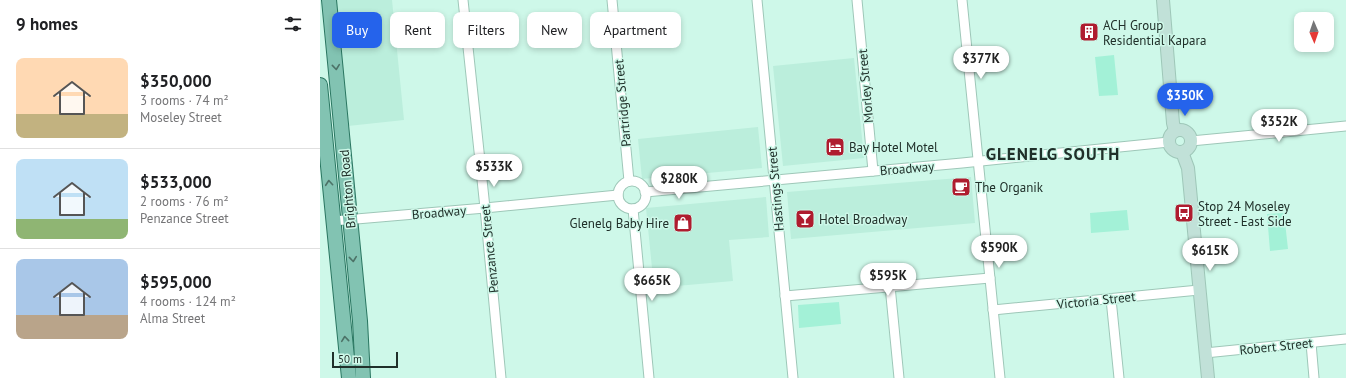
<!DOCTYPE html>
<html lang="en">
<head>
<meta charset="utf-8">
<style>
	body { margin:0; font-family:"PT Sans",sans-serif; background:#f6f6f6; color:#202124; height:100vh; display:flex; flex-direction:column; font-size:15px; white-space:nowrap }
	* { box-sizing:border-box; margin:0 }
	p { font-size:13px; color:#757577 }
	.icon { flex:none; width:22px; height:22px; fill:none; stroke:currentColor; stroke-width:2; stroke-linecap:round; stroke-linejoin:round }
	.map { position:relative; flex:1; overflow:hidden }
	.sheet { display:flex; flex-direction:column; background:#fff; width:320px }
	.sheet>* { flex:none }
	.top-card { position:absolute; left:12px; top:12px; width:380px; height:36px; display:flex; gap:8px }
	.needle { width:26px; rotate:178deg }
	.controls { position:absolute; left:974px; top:12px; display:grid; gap:8px }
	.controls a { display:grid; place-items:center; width:40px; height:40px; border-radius:8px; background:#fff; box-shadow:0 2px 6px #0003; font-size:20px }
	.scale { position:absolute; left:12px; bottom:10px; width:66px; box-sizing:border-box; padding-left:4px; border:2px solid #20302a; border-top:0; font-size:11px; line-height:14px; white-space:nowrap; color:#20302a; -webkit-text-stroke:3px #cef8e9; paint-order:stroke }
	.price { position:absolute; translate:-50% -34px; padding:0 9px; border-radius:14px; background:#fff; color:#222; font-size:13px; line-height:26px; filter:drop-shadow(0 1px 2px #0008) }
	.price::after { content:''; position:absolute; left:50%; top:24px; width:12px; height:9px; margin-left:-6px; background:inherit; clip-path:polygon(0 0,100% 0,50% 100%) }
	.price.on { background:#2563eb; color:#fff }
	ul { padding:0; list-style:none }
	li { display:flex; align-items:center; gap:12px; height:100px; padding:0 16px }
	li+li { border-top:1px solid #e0e0e0 }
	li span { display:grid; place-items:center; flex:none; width:112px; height:80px; border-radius:8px; color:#555 }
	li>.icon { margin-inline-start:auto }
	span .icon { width:48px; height:48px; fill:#fffc; stroke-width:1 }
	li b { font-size:17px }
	h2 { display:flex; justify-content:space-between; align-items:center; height:48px; padding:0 16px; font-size:17px }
	.chip { padding:0 14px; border-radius:8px; background:#fff; box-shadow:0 2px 6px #0003; font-size:14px; line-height:36px }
	.chip.on { background:#2563eb; color:#fff }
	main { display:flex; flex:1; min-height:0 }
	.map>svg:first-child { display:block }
	.built { fill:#bbeedc }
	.green { fill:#a3f1d7 }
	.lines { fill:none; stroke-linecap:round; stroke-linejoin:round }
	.street-casing { stroke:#9ec7b8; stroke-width:11 }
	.secondary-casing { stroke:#9ec7b8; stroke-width:14 }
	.primary-casing { stroke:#2a7661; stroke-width:16 }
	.street { stroke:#fff; stroke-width:9 }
	.secondary { stroke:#c1e1d8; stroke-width:12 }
	.primary { stroke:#82c3b2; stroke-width:14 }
	.oneway { stroke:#4c7267 }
	.labels { text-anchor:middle; stroke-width:3; stroke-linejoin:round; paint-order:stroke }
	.poi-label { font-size:13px; fill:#20302a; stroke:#cef8e9; text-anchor:start }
	.street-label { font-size:13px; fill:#20302a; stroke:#cef8e9 }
	.district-label { font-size:17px; font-weight:bold; letter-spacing:1px; fill:#20302a; stroke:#cef8e9 }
</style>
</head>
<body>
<main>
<section class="sheet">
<h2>9 homes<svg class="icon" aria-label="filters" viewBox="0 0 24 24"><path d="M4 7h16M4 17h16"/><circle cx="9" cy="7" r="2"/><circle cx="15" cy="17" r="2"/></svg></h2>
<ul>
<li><span style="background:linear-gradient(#ffd9b3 70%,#c2b280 0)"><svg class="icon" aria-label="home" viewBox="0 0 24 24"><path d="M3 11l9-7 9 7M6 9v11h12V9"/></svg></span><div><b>$350,000</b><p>3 rooms · 74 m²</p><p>Moseley Street</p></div></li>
<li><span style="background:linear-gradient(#bfe0f5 75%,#8fb573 0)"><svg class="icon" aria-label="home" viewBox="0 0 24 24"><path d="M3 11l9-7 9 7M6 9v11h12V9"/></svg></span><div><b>$533,000</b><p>2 rooms · 76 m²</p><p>Penzance Street</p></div></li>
<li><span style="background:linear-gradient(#a9c7e8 70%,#b9a48a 0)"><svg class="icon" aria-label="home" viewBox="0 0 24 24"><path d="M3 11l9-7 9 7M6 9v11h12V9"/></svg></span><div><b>$595,000</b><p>4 rooms · 124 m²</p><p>Alma Street</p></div></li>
</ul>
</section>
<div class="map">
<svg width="1026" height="378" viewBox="0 0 1026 378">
	<rect width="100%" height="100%" fill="#cef8e9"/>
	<g class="built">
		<polygon points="15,0 72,0 84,120 28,126"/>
		<polygon points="534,58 544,158 463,166 453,66"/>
		<polygon points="438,127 442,168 322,179 318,139"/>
		<polygon points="651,177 655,223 471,239 467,192"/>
		<polygon points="446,197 449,237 409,240 413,281 334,288 326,208"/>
	</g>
	<g class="green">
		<polygon points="794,55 798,95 779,96 775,57"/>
		<polygon points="807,210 809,230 771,233 770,213"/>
		<polygon points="964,213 968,249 950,251 947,214"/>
		<polygon points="519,302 521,324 479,328 478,305"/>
	</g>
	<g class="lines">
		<defs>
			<g id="street">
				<polyline points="143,0 165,208 181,378"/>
				<polyline points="292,0 309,181"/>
				<polyline points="437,0 473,378"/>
				<polyline points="537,0 553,171"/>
				<polyline points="642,0 680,378"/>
				<polyline points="871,141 1026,126"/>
				<circle cx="312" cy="195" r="14"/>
				<polyline points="325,192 642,163 849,142"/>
				<polyline points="313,209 329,378"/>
				<polyline points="13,221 165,208 298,195"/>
				<polyline points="570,286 579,378"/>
				<polyline points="465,296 670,278"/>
				<polyline points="791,299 799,378"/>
				<polyline points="673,310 879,290"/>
				<polyline points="991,343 994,378"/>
				<polyline points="885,353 1026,339"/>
			</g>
			<g id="secondary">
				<polyline points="843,0 853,123 855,131"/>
				<circle cx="860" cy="141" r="11"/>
				<polyline points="862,152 868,168 888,378"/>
			</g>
			<g id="primary">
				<polyline points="9,0 40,321 43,378"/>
				<polyline points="0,85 29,378"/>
			</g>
		</defs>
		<use href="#street" class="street-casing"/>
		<use href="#secondary" class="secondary-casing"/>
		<use href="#primary" class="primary-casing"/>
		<use href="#street" class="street"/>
		<use href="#secondary" class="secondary"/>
		<use href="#primary" class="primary"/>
	</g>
	<defs><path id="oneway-chevron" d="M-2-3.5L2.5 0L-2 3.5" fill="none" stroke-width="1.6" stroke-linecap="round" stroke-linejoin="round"/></defs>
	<g class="oneway">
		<use href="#oneway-chevron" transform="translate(16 67) rotate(84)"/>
		<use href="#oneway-chevron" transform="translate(9 183) rotate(-95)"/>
		<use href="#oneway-chevron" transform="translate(33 259) rotate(84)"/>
		<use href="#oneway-chevron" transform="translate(25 339) rotate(-96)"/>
	</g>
	<defs>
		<symbol id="building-square" viewBox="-11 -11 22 22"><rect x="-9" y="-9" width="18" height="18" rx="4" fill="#af1c2f" stroke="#cef8e9"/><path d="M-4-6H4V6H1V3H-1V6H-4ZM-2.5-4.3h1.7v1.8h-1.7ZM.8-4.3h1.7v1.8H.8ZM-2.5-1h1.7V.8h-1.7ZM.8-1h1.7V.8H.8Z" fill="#fff"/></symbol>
		<symbol id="hotel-square" viewBox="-11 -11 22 22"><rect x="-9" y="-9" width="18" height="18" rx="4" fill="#af1c2f" stroke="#cef8e9"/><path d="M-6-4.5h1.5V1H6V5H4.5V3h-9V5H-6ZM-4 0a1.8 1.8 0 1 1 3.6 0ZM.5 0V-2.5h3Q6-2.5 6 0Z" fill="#fff"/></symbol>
		<symbol id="cafe-square" viewBox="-11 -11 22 22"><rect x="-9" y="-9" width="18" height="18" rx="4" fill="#af1c2f" stroke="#cef8e9"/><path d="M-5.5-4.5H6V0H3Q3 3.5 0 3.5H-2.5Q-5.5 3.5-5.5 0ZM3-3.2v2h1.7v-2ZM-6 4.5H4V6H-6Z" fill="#fff"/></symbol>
		<symbol id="bus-square" viewBox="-11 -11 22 22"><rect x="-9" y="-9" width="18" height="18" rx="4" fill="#af1c2f" stroke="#cef8e9"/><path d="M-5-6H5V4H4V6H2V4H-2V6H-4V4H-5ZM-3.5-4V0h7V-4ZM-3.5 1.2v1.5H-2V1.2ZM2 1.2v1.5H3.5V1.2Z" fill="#fff"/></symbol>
		<symbol id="bar-square" viewBox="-11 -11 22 22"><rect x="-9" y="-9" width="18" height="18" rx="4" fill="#af1c2f" stroke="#cef8e9"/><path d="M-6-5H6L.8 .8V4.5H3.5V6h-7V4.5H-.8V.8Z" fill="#fff"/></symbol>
		<symbol id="shop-square" viewBox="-11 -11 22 22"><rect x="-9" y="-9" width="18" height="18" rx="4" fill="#af1c2f" stroke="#cef8e9"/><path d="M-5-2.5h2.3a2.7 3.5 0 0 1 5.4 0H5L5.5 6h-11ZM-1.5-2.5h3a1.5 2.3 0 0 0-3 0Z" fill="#fff"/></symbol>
	</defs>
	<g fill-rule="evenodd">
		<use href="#building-square" x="758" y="21" width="22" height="22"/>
		<use href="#hotel-square" x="504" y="136" width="22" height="22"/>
		<use href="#cafe-square" x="630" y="176" width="22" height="22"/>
		<use href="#bus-square" x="853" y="202" width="22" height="22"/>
		<use href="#bar-square" x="474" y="208" width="22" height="22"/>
		<use href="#shop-square" x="352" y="212" width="22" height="22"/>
	</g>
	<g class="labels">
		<g class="poi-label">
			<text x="783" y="30">ACH Group<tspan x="783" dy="15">Residential Kapara</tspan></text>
			<text x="529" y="152">Bay Hotel Motel</text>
			<text x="655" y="192">The Organik</text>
			<text x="878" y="211">Stop 24 Moseley<tspan x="878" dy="15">Street - East Side</tspan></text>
			<text x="499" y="224">Hotel Broadway</text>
			<text x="349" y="228" text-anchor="end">Glenelg Baby Hire</text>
		</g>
		<g class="street-label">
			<text transform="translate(545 86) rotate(-95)" y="5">Morley Street</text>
			<text transform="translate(302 103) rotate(-95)" y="5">Partridge Street</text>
			<text transform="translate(587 168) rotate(-5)" y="5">Broadway</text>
			<text transform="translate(27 189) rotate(-95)" y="5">Brighton Road</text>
			<text transform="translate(455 189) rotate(-95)" y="5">Hastings Street</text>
			<text transform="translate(119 212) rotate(-5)" y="5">Broadway</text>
			<text transform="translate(169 249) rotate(-96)" y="5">Penzance Street</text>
			<text transform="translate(776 300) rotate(-6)" y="5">Victoria Street</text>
			<text transform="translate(956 346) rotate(-6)" y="5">Robert Street</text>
		</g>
		<g class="district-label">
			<text x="733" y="160">GLENELG SOUTH</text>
		</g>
	</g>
</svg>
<div class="controls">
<a><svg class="needle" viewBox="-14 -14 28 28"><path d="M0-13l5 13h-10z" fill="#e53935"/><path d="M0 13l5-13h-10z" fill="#757577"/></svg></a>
</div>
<div class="scale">50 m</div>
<b class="price" style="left:661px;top:80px">$377K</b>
<b class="price on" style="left:865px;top:117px">$350K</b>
<b class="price" style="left:959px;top:143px">$352K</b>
<b class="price" style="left:174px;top:188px">$533K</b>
<b class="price" style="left:359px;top:200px">$280K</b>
<b class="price" style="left:679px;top:269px">$590K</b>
<b class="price" style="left:890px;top:272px">$615K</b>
<b class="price" style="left:568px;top:297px">$595K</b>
<b class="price" style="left:332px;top:302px">$665K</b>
<div class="top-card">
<a class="chip on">Buy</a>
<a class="chip">Rent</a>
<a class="chip">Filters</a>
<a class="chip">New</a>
<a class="chip">Apartment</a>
</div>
</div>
</main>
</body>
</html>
